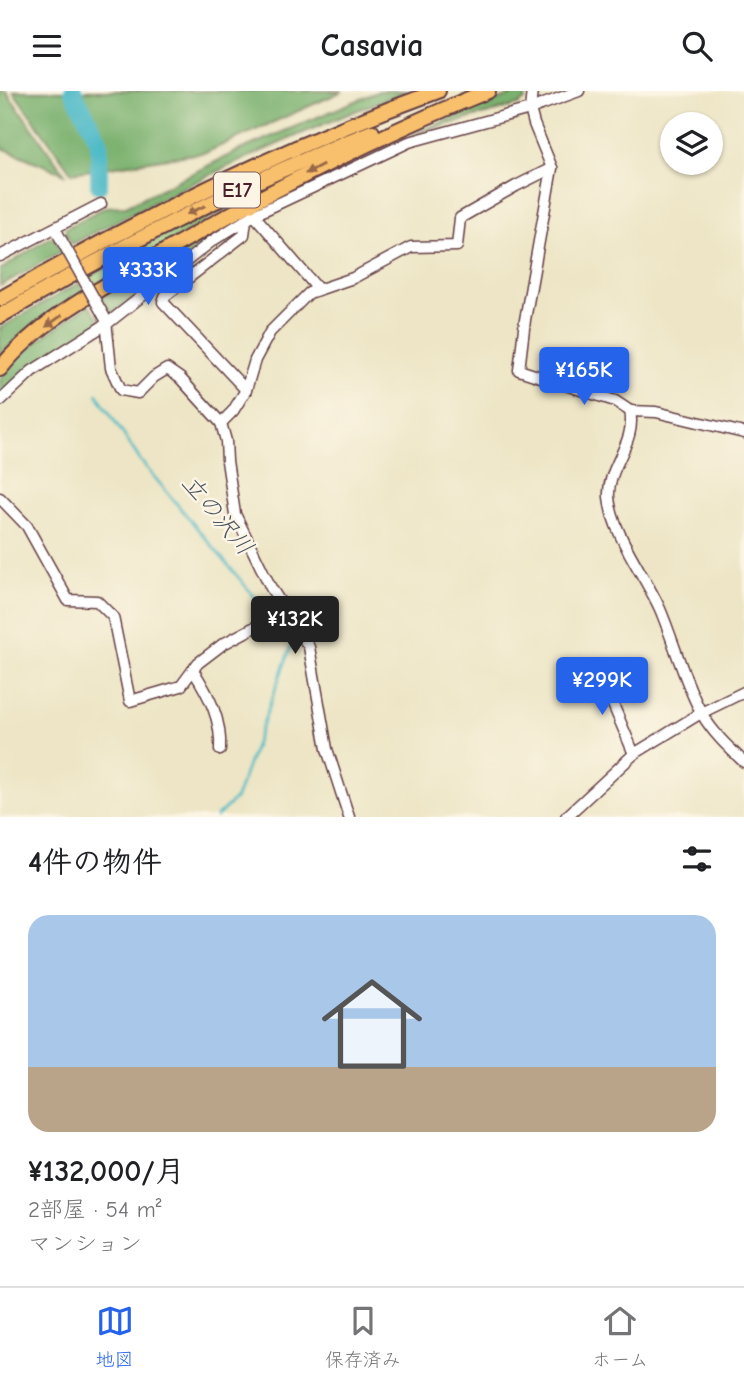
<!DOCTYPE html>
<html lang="ja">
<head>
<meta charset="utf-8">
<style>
	body { margin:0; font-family:"Comic Neue","Klee One",sans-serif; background:#f6f6f6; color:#202124; height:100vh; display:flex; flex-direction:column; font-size:26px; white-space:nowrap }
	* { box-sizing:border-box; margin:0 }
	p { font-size:23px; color:#757577 }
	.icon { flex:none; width:38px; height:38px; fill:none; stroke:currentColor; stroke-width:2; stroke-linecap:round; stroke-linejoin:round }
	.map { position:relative; height:726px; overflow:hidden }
	.side { display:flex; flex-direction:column; background:#fff; flex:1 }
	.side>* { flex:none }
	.controls { position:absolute; left:660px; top:21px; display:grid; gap:14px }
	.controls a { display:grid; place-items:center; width:63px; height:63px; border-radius:50%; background:#fff; box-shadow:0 2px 5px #0004; font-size:35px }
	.price { position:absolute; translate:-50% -60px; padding:0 16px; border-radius:7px; background:#2563eb; color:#fff; font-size:23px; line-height:46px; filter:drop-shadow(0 2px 4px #0008) }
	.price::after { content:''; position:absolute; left:50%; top:42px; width:21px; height:16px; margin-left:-10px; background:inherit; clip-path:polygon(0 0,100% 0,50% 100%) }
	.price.active { background:#222; color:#fff }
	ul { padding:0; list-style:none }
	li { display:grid; align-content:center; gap:14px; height:371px; padding:0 28px }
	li+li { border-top:2px solid #e0e0e0 }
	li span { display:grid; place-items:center; height:217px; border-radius:21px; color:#555 }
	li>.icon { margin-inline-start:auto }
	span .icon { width:126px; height:126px; fill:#fffc; stroke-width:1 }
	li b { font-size:30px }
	h2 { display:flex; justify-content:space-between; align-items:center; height:84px; padding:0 28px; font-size:30px }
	header { display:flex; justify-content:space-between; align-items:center; height:91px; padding:0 28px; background:#fff; font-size:32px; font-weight:700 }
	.tabs { display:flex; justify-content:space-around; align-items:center; height:98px; border-top:2px solid #e0e0e0; background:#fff; font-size:19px; color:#757577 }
	.tabs a { display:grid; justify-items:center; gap:4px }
	.tabs .active { color:#2563eb }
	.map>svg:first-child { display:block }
	.green { fill:#98ce80; stroke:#717656; stroke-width:2 }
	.forest { fill:#7ab16e; stroke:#62684c; stroke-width:2 }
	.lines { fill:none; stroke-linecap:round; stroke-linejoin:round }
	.stream { stroke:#4cb9c7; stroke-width:2.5 }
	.river { stroke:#4cb9c7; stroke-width:18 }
	.minor-casing { stroke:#623d42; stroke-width:13 }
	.highway-casing { stroke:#623d42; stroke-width:18 }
	.minor { stroke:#fff; stroke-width:10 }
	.highway { stroke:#f8bf6c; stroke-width:14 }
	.minor-bridge-casing { stroke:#623d42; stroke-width:13; stroke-linecap:butt }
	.minor-bridge { stroke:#fff; stroke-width:10 }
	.oneway { fill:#986748 }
	.labels { text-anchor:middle; stroke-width:5; stroke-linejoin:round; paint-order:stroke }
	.shield { fill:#fcf5e5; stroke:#7f5f63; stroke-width:2 }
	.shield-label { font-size:21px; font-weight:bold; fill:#4a1f2b }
	.water-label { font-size:24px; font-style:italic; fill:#4b5562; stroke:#fcf5e5 }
</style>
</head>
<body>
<header><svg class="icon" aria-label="menu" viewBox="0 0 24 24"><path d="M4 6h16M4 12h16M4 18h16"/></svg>Casavia<svg class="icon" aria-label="search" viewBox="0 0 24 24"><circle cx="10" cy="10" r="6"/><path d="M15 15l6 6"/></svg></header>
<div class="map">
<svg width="744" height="726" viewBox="0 0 744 726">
	<rect width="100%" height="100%" fill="#fcf5e5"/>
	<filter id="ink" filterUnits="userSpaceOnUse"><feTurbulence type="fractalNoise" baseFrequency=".0143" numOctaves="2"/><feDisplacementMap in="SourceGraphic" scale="14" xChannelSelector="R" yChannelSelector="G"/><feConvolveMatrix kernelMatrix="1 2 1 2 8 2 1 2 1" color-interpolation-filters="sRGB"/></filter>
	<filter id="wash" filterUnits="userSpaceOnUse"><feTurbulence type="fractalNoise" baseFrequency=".00686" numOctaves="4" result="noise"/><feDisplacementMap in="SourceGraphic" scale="28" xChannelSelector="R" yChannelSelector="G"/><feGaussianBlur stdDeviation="1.57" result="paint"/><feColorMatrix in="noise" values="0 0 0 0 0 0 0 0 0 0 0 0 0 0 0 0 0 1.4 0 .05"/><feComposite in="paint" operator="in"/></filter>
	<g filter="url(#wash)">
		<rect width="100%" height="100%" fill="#ede5c5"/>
		<polygon class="green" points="265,98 215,124 95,194 90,186 163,145"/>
		<g class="forest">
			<polygon points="0,0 6,0 65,83 0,56"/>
			<polygon points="13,0 343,0 207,61 72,82"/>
			<path d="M 379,0 L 407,0 C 292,43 181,96 72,153 L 66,142 L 66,137 L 105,116 L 126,115 L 240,59 Z"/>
			<polygon points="522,0 527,0 525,9 518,14 406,45"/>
			<polygon points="218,139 220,141 111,223 101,207"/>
			<polygon points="49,147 54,147 62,160 0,195 0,179"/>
			<path d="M 79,192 L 84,200 C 55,219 23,238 0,265 L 0,237 Z"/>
			<path d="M 89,214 L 101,230 L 0,307 C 0,303 0,295 0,290 C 7,267 69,228 89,214 Z"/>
		</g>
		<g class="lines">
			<g class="stream">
				<polyline points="97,303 140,369 269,523"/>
				<polyline points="216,726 236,707 292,552 273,529"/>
			</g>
			<polyline class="river" points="73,0 99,50 99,94"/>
		</g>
	</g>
	<g filter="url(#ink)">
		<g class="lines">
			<defs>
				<g id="minor">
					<path d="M 532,0 L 530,18 L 534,33 L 552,77 L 525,229 L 519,279 L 615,310 L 630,320 C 637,352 607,375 609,406 C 612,443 645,484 660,518 C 674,551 685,593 702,623 C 713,642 728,656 744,671"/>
					<polyline points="254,124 318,198"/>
					<polyline points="0,165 101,113"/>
					<polyline points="106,230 111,277 121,299 138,302 154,286 167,278 180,287 221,332 226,350 227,370 235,423 271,497 309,556 327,658 349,726"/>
					<polyline points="246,299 163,211 165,205 244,144 246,129"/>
					<polyline points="0,310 32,280 108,232 212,150 254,124 409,51 530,18 579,0"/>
					<polyline points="630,320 656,321 744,342"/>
					<polyline points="221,332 233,320 246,299 255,269 270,241 309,202 353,187 411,156 457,155 460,127 516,95 552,77"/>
					<polyline points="0,407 27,435 68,509 97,510 113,526 130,610 181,595 198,572 223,553 285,520"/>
					<polyline points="598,578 634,663"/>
					<path d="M 193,579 C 209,604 222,629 220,659"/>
					<polyline points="566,726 634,663 701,622 744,601"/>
				</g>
				<g id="highway">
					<path d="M 0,208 C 140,127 286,55 438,0"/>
					<path d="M 0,225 C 120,155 243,92 372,41"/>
					<path d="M 0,278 C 38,230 98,199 150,169 C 259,105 370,48 488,0"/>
				</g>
			</defs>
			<use href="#minor" class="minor-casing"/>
			<use href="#highway" class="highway-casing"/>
			<use href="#minor" class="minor"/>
			<use href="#highway" class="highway"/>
			<defs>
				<polyline id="minor-bridge" points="58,143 105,227"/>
			</defs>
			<use href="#minor-bridge" class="minor-bridge-casing"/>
			<use href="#minor-bridge" class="minor-bridge"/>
		</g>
		<defs><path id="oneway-solid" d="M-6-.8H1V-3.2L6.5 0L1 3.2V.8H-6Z" transform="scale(1.75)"/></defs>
		<g class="oneway">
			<use href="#oneway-solid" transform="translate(314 78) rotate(152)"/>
			<use href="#oneway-solid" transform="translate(196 119) rotate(155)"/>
			<use href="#oneway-solid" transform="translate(54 230) rotate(144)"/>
		</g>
	</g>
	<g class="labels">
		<rect class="shield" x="214" y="81.5" width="46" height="35" rx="5"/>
		<g class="shield-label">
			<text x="237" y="106">E17</text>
		</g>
		<g class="water-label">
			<text transform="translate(218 424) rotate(50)" y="8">立の沢川</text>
		</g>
	</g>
</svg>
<div class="controls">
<a><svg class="icon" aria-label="layers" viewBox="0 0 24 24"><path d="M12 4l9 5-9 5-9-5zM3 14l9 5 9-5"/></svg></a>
</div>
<b class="price" style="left:148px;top:216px">¥333K</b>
<b class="price" style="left:584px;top:316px">¥165K</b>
<b class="price active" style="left:295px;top:565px">¥132K</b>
<b class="price" style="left:602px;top:626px">¥299K</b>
</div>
<section class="side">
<h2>4件の物件<svg class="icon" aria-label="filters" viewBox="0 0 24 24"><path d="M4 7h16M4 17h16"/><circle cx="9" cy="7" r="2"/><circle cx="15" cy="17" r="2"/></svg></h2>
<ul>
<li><span style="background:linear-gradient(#a9c7e8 70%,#b9a48a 0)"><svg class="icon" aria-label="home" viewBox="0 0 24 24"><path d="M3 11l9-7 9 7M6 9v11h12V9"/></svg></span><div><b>¥132,000/月</b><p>2部屋 · 54 m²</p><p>マンション</p></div></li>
</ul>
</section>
<nav class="tabs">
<a class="active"><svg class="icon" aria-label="map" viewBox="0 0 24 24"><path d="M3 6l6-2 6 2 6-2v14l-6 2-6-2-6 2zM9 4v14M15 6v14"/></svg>地図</a>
<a><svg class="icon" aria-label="saved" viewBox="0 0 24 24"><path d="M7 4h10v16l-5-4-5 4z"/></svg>保存済み</a>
<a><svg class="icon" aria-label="home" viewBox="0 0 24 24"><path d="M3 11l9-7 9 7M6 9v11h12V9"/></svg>ホーム</a>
</nav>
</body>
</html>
